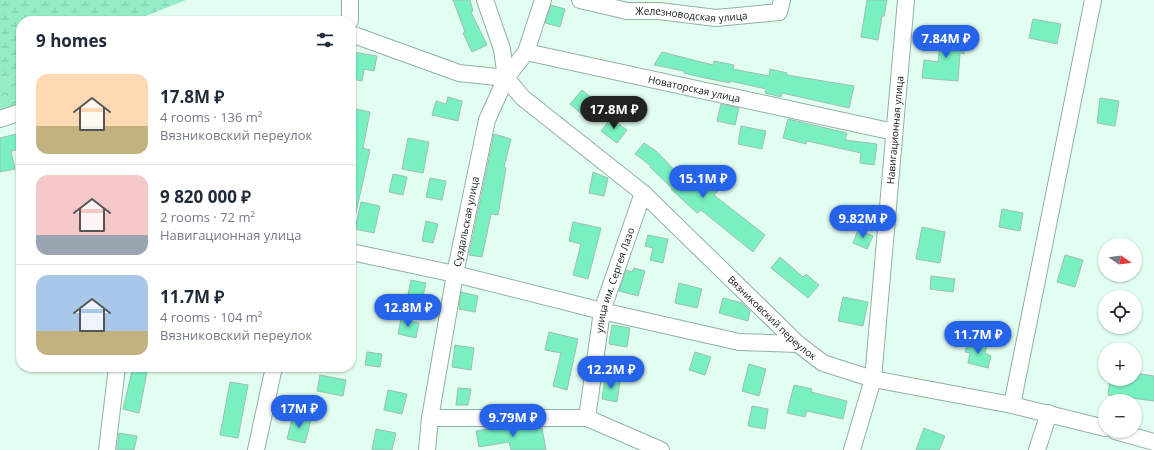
<!DOCTYPE html>
<html lang="en">
<head>
<meta charset="utf-8">
<style>
	body { margin:0; font-family:"Open Sans",sans-serif; background:#f6f6f7; color:#1f2937; height:100vh; display:flex; flex-direction:column; font-size:15px; white-space:nowrap }
	* { box-sizing:border-box; margin:0 }
	p { font-size:13px; color:#747a83 }
	.icon { flex:none; width:22px; height:22px; fill:none; stroke:currentColor; stroke-width:2; stroke-linecap:round; stroke-linejoin:round }
	.map { position:relative; flex:1; overflow:hidden }
	.side { position:absolute; left:16px; top:16px; width:340px; height:356px; display:flex; flex-direction:column; background:#fff; border-radius:16px; box-shadow:0 1px 3px #0004 }
	.side>* { flex:none }
	.needle { width:26px; rotate:103deg }
	.buttons { position:absolute; left:1098px; top:238px; display:grid; gap:8px }
	.buttons a { display:grid; place-items:center; width:44px; height:44px; border-radius:50%; background:#fff; box-shadow:0 1px 3px #0004; font-size:20px }
	.price { position:absolute; translate:-50% -34px; padding:0 9px; border-radius:14px; background:#2563eb; color:#fff; font-size:13px; line-height:26px; filter:drop-shadow(0 1px 2px #0008) }
	.price::after { content:''; position:absolute; left:50%; top:24px; width:12px; height:9px; margin-left:-6px; background:inherit; clip-path:polygon(0 0,100% 0,50% 100%) }
	.price.active { background:#222; color:#fff }
	ul { padding:0; list-style:none }
	li { display:flex; align-items:center; gap:12px; height:100px; padding:0 20px }
	li+li { border-top:1px solid #e0e1e3 }
	li span { display:grid; place-items:center; flex:none; width:112px; height:80px; border-radius:12px; color:#555 }
	li>.icon { margin-inline-start:auto }
	span .icon { width:48px; height:48px; fill:#fffc; stroke-width:1 }
	li b { font-size:17px }
	h2 { display:flex; justify-content:space-between; align-items:center; height:48px; padding:0 20px; font-size:17px }
	.map>svg:first-child { display:block }
	.forest { fill:url(#forest-crowns) }
	.wetland { fill:url(#wetland-marsh) }
	.building { fill:#79f0c0; stroke:#9fc0b0 }
	.lines { fill:none; stroke-linecap:round; stroke-linejoin:round }
	.street-casing { stroke:#91b1a2; stroke-width:18 }
	.street { stroke:#fff; stroke-width:16 }
	.labels { text-anchor:middle; stroke-width:4; stroke-linejoin:round; paint-order:stroke }
	.street-label { font-size:10px; fill:#0f1b16; stroke:#e2fef0 }
</style>
</head>
<body>
<div class="map">
<svg width="1154" height="450" viewBox="0 0 1154 450">
	<defs>
		<pattern id="forest-crowns" width="20" height="18" patternUnits="userSpaceOnUse"><rect width="20" height="18" fill="#94edc6"/><path d="M2 6a3 3 0 1 1 6 0M12 15a3 3 0 1 1 6 0" fill="none" stroke="#7ecba9"/></pattern>
		<pattern id="wetland-marsh" width="20" height="14" patternUnits="userSpaceOnUse"><rect width="20" height="14" fill="#94edc6"/><path d="M1 5h8M5 5V1M11 12h8M15 12V8" fill="none" stroke="#7ecba9"/></pattern>
	</defs>
	<rect width="100%" height="100%" fill="#e2fef0"/>
	<polygon class="forest" points="21,73 21,104 0,111 0,79"/>
	<polygon class="wetland" points="0,0 186,0 133,21 21,21 21,73 0,79"/>
	<g class="building">
		<polygon points="453,0 470,0 473,11 471,12 487,45 472,52 463,33 465,32"/>
		<polygon points="867,0 887,0 884,16 882,16 878,40 861,37"/>
		<polygon points="551,5 565,9 560,27 545,23"/>
		<polygon points="1033,19 1061,24 1057,44 1029,38"/>
		<polygon points="941,33 966,35 964,54 960,53 958,81 922,78 924,60 938,62"/>
		<polygon points="353,52 377,56 374,71 364,69 362,81 351,79"/>
		<polygon points="662,52 713,65 714,61 734,65 733,69 769,76 770,69 787,73 787,75 854,86 849,108 782,93 781,97 765,93 766,89 730,81 730,83 700,77 684,73 684,71 654,65"/>
		<polygon points="582,90 598,103 585,117 570,104"/>
		<polygon points="448,97 462,101 458,121 432,115 436,101 446,104"/>
		<polygon points="1100,98 1119,101 1115,126 1097,123"/>
		<polygon points="721,104 739,108 735,125 717,121"/>
		<polygon points="351,108 370,112 363,148 370,150 355,217 351,217"/>
		<polygon points="611,118 627,130 617,143 601,131"/>
		<polygon points="788,119 847,133 845,140 877,144 874,165 860,163 861,153 807,141 806,144 783,138"/>
		<polygon points="741,126 766,131 762,149 738,144"/>
		<polygon points="21,133 21,149 11,151 15,169 0,172 0,138"/>
		<polygon points="494,134 511,139 504,167 506,168 498,215 491,214 482,257 469,255"/>
		<polygon points="408,138 429,142 423,173 402,169"/>
		<polygon points="644,143 656,151 692,188 703,175 719,190 714,195 765,235 753,252 701,210 697,213 671,189 672,188 650,167 651,166 635,154"/>
		<polygon points="593,172 608,178 604,196 589,193"/>
		<polygon points="393,174 407,177 403,195 389,192"/>
		<polygon points="430,178 446,181 442,200 426,197"/>
		<polygon points="361,202 380,206 374,233 355,229"/>
		<polygon points="1002,209 1023,213 1020,231 999,227"/>
		<polygon points="426,221 438,224 433,243 422,241"/>
		<polygon points="573,222 601,228 588,279 573,275 581,244 569,241"/>
		<polygon points="922,227 945,232 940,263 916,259"/>
		<polygon points="858,230 873,236 867,249 853,243"/>
		<polygon points="648,235 668,239 663,263 650,260 653,248 645,246"/>
		<polygon points="1065,255 1083,260 1075,287 1057,282"/>
		<polygon points="780,257 803,277 806,274 819,285 808,298 771,268"/>
		<polygon points="634,268 645,271 638,296 619,291 626,270 632,272"/>
		<polygon points="931,276 955,279 953,292 930,289"/>
		<polygon points="411,280 426,283 423,297 408,294"/>
		<polygon points="679,283 702,289 697,308 675,303"/>
		<polygon points="461,292 478,296 475,312 459,309"/>
		<polygon points="843,297 868,302 863,326 838,321"/>
		<polygon points="723,298 742,303 750,311 748,321 719,313"/>
		<polygon points="401,319 419,323 416,338 398,334"/>
		<polygon points="612,325 630,328 627,347 609,344"/>
		<polygon points="549,332 578,339 567,390 553,386 561,353 545,350"/>
		<polygon points="968,341 987,346 985,353 991,356 988,368 968,363 970,353 965,352"/>
		<polygon points="455,345 474,348 471,370 452,367"/>
		<polygon points="367,352 382,354 380,367 365,365"/>
		<polygon points="695,352 711,357 705,375 689,370"/>
		<polygon points="749,364 766,369 759,396 742,391"/>
		<polygon points="133,367 148,367 139,413 123,409"/>
		<polygon points="1135,373 1154,376 1154,401 1108,395 1110,379 1135,379"/>
		<polygon points="320,375 346,380 343,396 317,391"/>
		<polygon points="605,379 620,382 617,402 602,399"/>
		<polygon points="230,382 248,385 238,438 220,435"/>
		<polygon points="794,385 812,389 811,392 847,401 843,419 807,411 805,417 787,413"/>
		<polygon points="458,388 471,389 468,405 456,405"/>
		<polygon points="388,390 407,394 402,414 384,410"/>
		<polygon points="752,406 768,409 765,429 748,426"/>
		<polygon points="293,415 311,420 305,443 287,439"/>
		<polygon points="496,428 542,428 546,450 511,450 509,442 479,447 476,431"/>
		<polygon points="924,428 945,436 939,450 916,450"/>
		<polygon points="376,429 396,433 392,450 372,450"/>
		<polygon points="119,433 137,436 134,450 117,450"/>
	</g>
	<g class="lines">
		<defs>
			<g id="street">
				<polyline points="350,0 350,21"/>
				<path id="s1" d="M 580,0 L 627,11 L 659,11 L 716,18 L 779,12 L 782,0"/>
				<polyline points="351,34 459,73 506,78"/>
				<polyline points="526,52 543,0"/>
				<path id="s2" d="M 506,78 L 523,98 L 643,193 L 798,344 L 823,363 L 873,379 L 1012,405 L 1105,428"/>
				<path id="s3" d="M 506,78 L 526,52 L 894,132"/>
				<polyline points="0,119 21,112"/>
				<polyline points="351,252 455,274 602,311 739,342 798,344"/>
				<polyline points="1012,405 1093,0"/>
				<polyline points="430,418 587,418 661,450"/>
				<path id="s4" d="M 587,418 L 602,311 L 643,193"/>
				<polyline points="1115,431 1154,442"/>
				<polyline points="107,450 117,367"/>
				<polyline points="256,450 274,367"/>
				<path id="s5" d="M 427,450 L 430,418 L 455,274 L 487,120 L 506,78 L 502,49 L 485,0"/>
				<path id="s6" d="M 852,450 L 873,379 L 906,0"/>
				<polyline points="1037,450 1049,413"/>
			</g>
		</defs>
		<use href="#street" class="street-casing"/>
		<use href="#street" class="street"/>
	</g>
	<g class="labels">
		<g class="street-label">
			<text dy="4" stroke="none"><textPath href="#s1" startOffset="113">Железноводская улица</textPath></text>
			<text dy="4" stroke="none"><textPath href="#s3" startOffset="205">Новаторская улица</textPath></text>
			<text dy="4" stroke="none"><textPath href="#s6" startOffset="324">Навигационная улица</textPath></text>
			<text dy="4" stroke="none"><textPath href="#s5" startOffset="232">Суздальская улица</textPath></text>
			<text dy="4" stroke="none"><textPath href="#s4" startOffset="141">улица им. Сергея Лазо</textPath></text>
			<text dy="4" stroke="none"><textPath href="#s2" startOffset="359">Вязниковский переулок</textPath></text>
		</g>
	</g>
</svg>
<div class="buttons">
<a><svg class="needle" viewBox="-14 -14 28 28"><path d="M0-13l5 13h-10z" fill="#e53935"/><path d="M0 13l5-13h-10z" fill="#747a83"/></svg></a>
<a><svg class="icon" aria-label="locate" viewBox="0 0 24 24"><circle cx="12" cy="12" r="6"/><path d="M12 2v4M12 18v4M2 12h4M18 12h4"/></svg></a>
<a>+</a>
<a>−</a>
</div>
<b class="price" style="left:946px;top:59px">7.84M ₽</b>
<b class="price active" style="left:614px;top:130px">17.8M ₽</b>
<b class="price" style="left:703px;top:199px">15.1M ₽</b>
<b class="price" style="left:863px;top:239px">9.82M ₽</b>
<b class="price" style="left:408px;top:328px">12.8M ₽</b>
<b class="price" style="left:978px;top:355px">11.7M ₽</b>
<b class="price" style="left:611px;top:390px">12.2M ₽</b>
<b class="price" style="left:299px;top:429px">17M ₽</b>
<b class="price" style="left:513px;top:438px">9.79M ₽</b>
<section class="side">
<h2>9 homes<svg class="icon" aria-label="filters" viewBox="0 0 24 24"><path d="M4 7h16M4 17h16"/><circle cx="9" cy="7" r="2"/><circle cx="15" cy="17" r="2"/></svg></h2>
<ul>
<li><span style="background:linear-gradient(#ffd9b3 65%,#c2b280 0)"><svg class="icon" aria-label="home" viewBox="0 0 24 24"><path d="M3 11l9-7 9 7M6 9v11h12V9"/></svg></span><div><b>17.8M ₽</b><p>4 rooms · 136 m²</p><p>Вязниковский переулок</p></div></li>
<li><span style="background:linear-gradient(#f6c9c9 75%,#9aa5b1 0)"><svg class="icon" aria-label="home" viewBox="0 0 24 24"><path d="M3 11l9-7 9 7M6 9v11h12V9"/></svg></span><div><b>9 820 000 ₽</b><p>2 rooms · 72 m²</p><p>Навигационная улица</p></div></li>
<li><span style="background:linear-gradient(#a9c7e8 70%,#c2b280 0)"><svg class="icon" aria-label="home" viewBox="0 0 24 24"><path d="M3 11l9-7 9 7M6 9v11h12V9"/></svg></span><div><b>11.7M ₽</b><p>4 rooms · 104 m²</p><p>Вязниковский переулок</p></div></li>
</ul>
</section>
</div>
</body>
</html>
